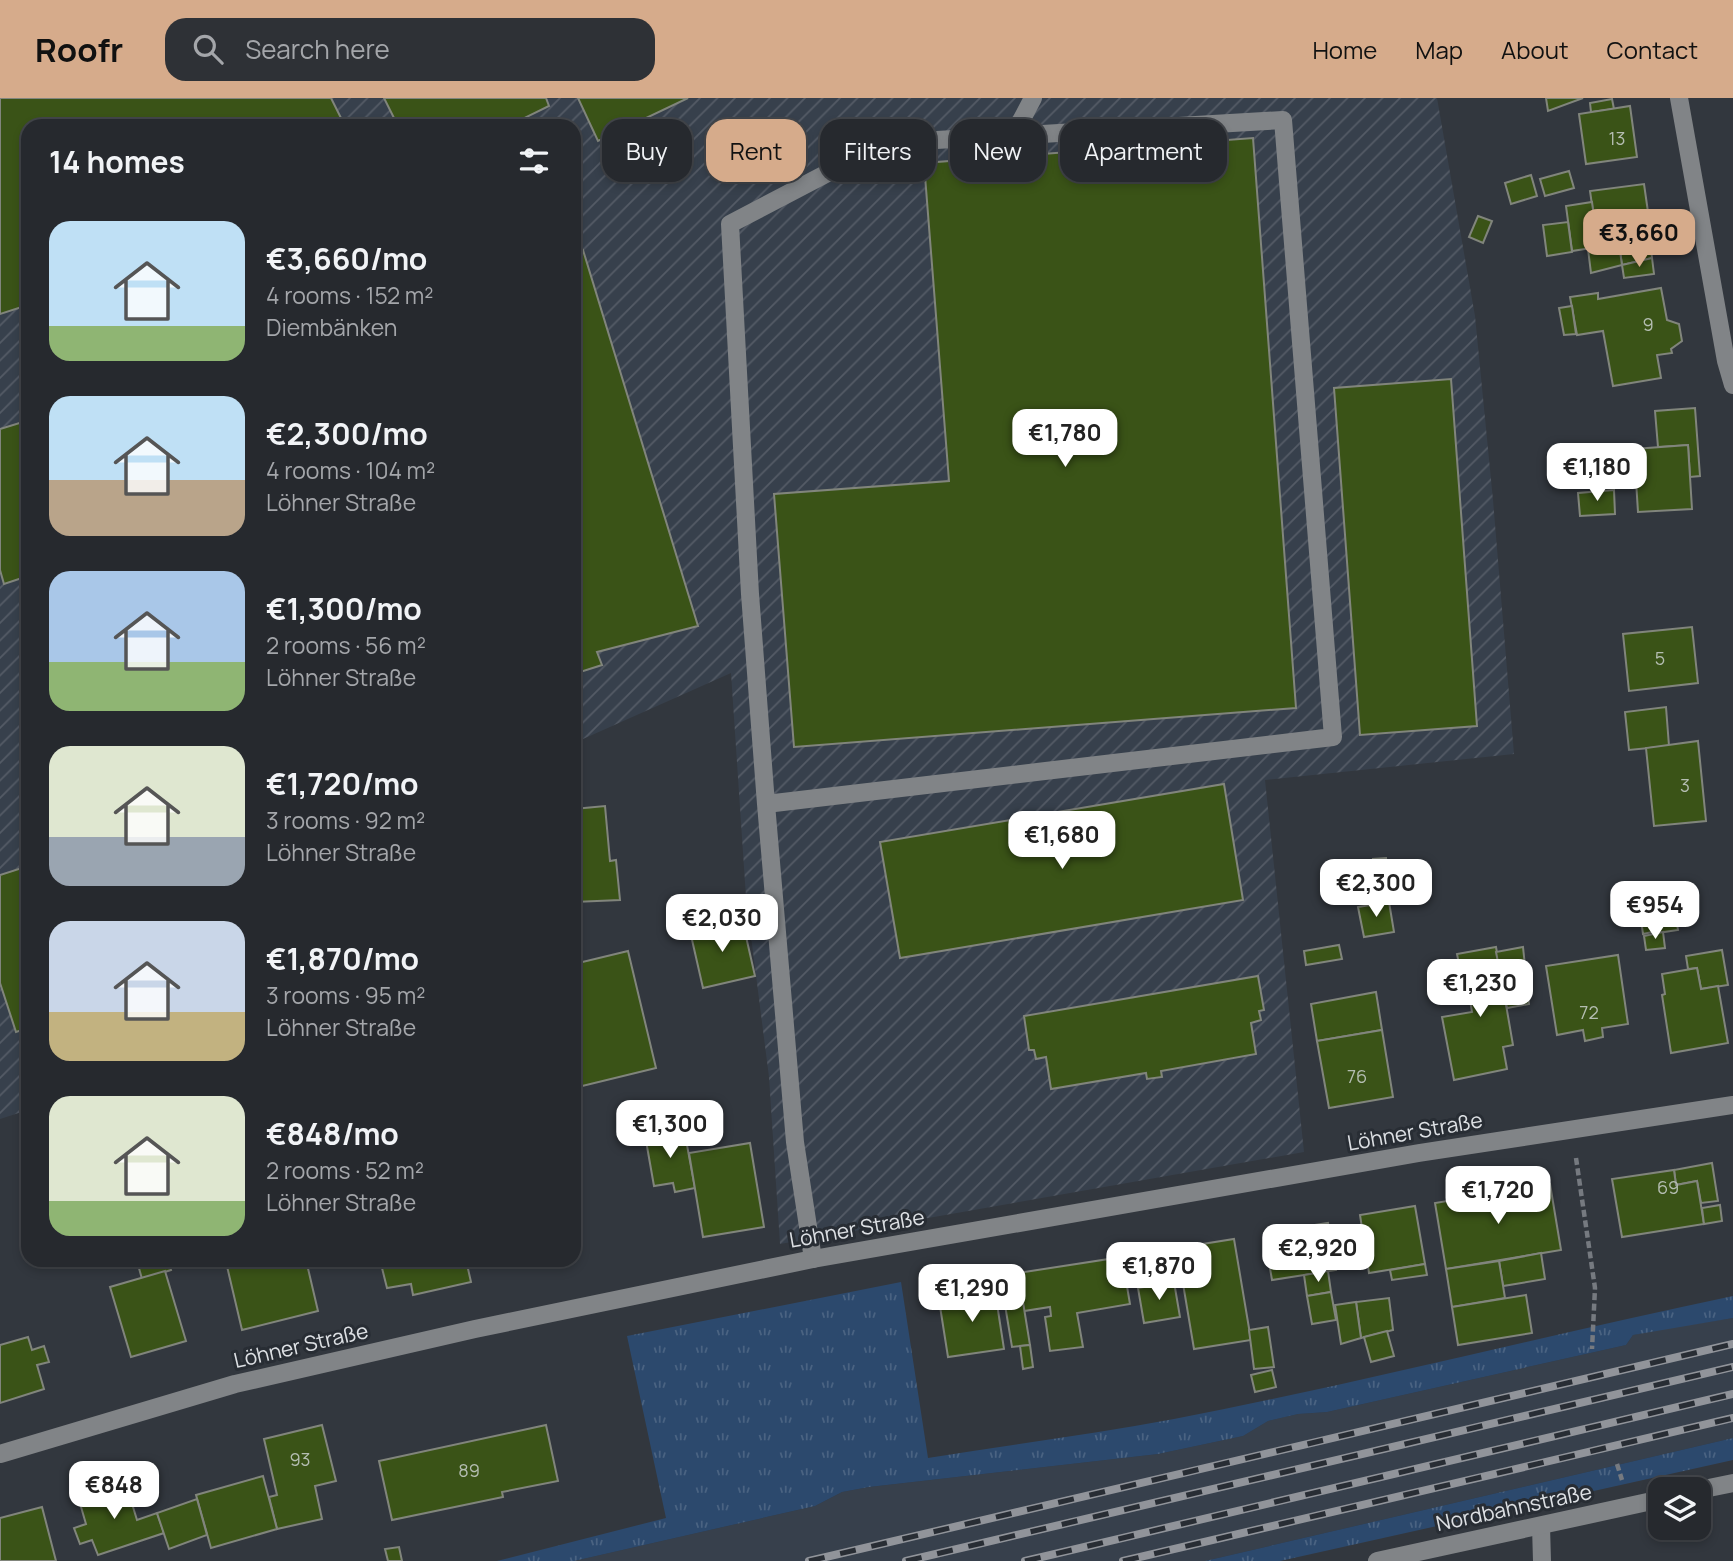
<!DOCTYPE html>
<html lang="en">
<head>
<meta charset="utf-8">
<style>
	body { margin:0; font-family:Manrope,sans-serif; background:#2e3136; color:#f1f3f6; height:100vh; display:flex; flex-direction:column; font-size:26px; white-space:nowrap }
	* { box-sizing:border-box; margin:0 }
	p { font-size:23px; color:#a4a6aa }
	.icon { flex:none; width:38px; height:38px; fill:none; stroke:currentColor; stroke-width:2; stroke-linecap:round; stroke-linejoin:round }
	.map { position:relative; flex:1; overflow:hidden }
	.details { position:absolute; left:21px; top:21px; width:560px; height:1148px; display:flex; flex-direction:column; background:#26292e; border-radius:21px; box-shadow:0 4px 10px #0003,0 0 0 2px #42454a }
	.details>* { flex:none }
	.guide { position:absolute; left:602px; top:21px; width:665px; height:63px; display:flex; gap:14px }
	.tools { position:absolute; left:1648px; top:1379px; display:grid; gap:14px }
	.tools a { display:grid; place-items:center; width:63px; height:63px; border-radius:14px; background:#26292e; box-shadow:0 4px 10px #0003,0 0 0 2px #42454a; font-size:35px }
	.price { position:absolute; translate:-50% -60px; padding:0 16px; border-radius:14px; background:#fff; color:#222; font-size:23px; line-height:46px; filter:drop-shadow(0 2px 4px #0008) }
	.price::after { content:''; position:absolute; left:50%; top:42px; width:21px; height:16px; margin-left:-10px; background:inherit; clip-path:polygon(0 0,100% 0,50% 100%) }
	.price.selected { background:#d6ab8b; color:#111 }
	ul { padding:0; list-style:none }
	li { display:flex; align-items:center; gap:21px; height:175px; padding:0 28px }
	li span { display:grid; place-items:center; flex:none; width:196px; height:140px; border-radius:21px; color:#555 }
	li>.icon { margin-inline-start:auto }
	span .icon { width:84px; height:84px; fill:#fffc; stroke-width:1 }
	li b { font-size:30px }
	h2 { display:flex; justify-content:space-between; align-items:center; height:84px; padding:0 28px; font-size:30px }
	.pill { padding:0 24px; border-radius:21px; background:#26292e; box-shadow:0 4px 10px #0003,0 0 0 2px #42454a; font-size:24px; line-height:63px }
	.pill.selected { background:#d6ab8b; color:#111 }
	header { display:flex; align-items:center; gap:42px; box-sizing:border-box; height:98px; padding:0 35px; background:#d6ab8b; color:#111 }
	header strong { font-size:33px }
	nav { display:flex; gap:38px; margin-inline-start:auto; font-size:24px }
	.search { width:490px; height:63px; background:#2e3136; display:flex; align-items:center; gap:18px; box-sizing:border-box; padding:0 24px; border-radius:21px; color:#a4a6aa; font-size:26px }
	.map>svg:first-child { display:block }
	.built { fill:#37404c }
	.industrial { fill:url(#industrial-furrows) }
	.grass { fill:url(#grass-tufts) }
	.building { fill:#3a5317; stroke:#81857c; stroke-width:2 }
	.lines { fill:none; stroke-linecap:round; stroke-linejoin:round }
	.path { stroke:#767a80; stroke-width:4.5; stroke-dasharray:7 3.5; stroke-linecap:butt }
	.minor { stroke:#818487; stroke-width:18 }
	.rail-casing { stroke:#91949a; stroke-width:8 }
	.rail { stroke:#282d34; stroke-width:5; stroke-dasharray:16; stroke-linecap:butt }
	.labels { text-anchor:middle; stroke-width:6; stroke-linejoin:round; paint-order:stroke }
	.number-label { font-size:18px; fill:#b4bdb1 }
	.street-label { font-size:21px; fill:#dde0e4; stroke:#282d34 }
</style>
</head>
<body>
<header>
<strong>Roofr</strong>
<div class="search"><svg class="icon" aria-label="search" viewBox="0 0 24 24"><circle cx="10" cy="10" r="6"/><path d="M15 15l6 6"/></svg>Search here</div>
<nav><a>Home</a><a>Map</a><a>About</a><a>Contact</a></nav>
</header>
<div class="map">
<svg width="1733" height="1463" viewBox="0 0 1733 1463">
	<defs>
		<pattern id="industrial-furrows" width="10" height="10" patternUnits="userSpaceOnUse" patternTransform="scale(1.75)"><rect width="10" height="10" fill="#37404c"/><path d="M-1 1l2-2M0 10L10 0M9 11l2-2" fill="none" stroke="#545b66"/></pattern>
		<pattern id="grass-tufts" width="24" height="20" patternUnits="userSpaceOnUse" patternTransform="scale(1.75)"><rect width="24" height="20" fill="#2c496d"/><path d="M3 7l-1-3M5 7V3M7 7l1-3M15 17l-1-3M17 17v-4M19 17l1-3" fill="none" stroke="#4a6382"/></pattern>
	</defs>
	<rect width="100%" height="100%" fill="#32373e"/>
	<polygon class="built" points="1733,1220 1733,1340 1205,1463 574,1463 815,1408 842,1394 869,1389 1158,1356 1243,1338 1268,1323 1298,1316 1327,1314 1626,1247 1633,1237 1662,1231"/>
	<polygon class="industrial" points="0,0 1437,0 1475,218 1493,402 1514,656 1265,682 1304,1054 780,1146 769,979 746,799 731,575 574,645 574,28 28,28 28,1012 0,1021"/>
	<g class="grass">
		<path d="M 901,1184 L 928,1360 C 1010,1347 1093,1336 1174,1321 C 1361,1285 1546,1237 1733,1198 L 1733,1220 L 1633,1237 L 1626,1247 L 1327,1314 L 1298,1316 L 1268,1323 L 1243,1338 L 1158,1356 L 869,1389 L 842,1394 L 815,1408 L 574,1463 L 497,1463 L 666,1420 L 627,1238 Z"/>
		<polygon points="1733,1340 1733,1362 1280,1463 1205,1463"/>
	</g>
	<g class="building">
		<polygon points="0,0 331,0 345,28 28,28 28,207 0,216"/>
		<polygon points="384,0 546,0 549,8 508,28 398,28"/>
		<polygon points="578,0 688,0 598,43"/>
		<polygon points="1546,0 1583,0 1548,13"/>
		<polygon points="1612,1 1614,11 1591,14 1590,5"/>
		<polygon points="1630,8 1637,59 1586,66 1579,16"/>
		<polygon points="1253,40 1296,610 794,649 774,396 949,383 924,65"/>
		<polygon points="1569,73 1574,90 1545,98 1540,81"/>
		<polygon points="1531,77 1537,98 1511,106 1505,85"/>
		<polygon points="1644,86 1652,142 1598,149 1590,93"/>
		<polygon points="1592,104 1598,149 1572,153 1566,108"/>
		<polygon points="1478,118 1492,123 1483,145 1469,139"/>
		<polygon points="1568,124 1572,154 1547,158 1543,127"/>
		<polygon points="1650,142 1652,160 1622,167 1619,146"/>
		<polygon points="1619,146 1622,167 1591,175 1588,151"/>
		<polygon points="583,152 698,528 597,554 602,567 574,576 574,154"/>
		<polygon points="1652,160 1654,176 1624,180 1622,167"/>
		<polygon points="1661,190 1667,222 1679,226 1682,243 1671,251 1672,255 1657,257 1661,280 1613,288 1603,233 1577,237 1570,199 1598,195 1598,201"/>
		<polygon points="1572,208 1576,236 1564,237 1559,210"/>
		<polygon points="1451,281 1477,628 1360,637 1334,290"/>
		<polygon points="1695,310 1700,378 1690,379 1688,347 1658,349 1655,313"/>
		<polygon points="26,323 28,329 28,478 4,486 0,472 0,331"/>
		<polygon points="1688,347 1692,411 1638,414 1634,351"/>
		<polygon points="1614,392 1615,416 1580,418 1578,395"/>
		<polygon points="1692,529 1698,585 1629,593 1623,536"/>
		<polygon points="1666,609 1669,648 1629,652 1625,614"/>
		<polygon points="1698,643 1706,723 1654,728 1646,650"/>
		<polygon points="1224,686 1243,802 900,860 880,744"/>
		<polygon points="605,708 610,763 616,762 620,802 574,804 574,711"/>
		<polygon points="1386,760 1389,782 1375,784 1373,761"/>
		<polygon points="28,768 28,930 16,934 0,885 0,777"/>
		<polygon points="1389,804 1394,834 1364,839 1358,809"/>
		<polygon points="1674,808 1678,832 1657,835 1654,811"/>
		<polygon points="1655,820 1657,833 1643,836 1641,822"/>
		<polygon points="742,821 755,878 703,890 690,833"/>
		<polygon points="1663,834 1665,850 1646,852 1644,838"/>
		<polygon points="1339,847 1342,861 1306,867 1304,853"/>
		<polygon points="1496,849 1513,947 1503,949 1507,971 1454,982 1442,919 1472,914 1468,890 1464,891 1457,856"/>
		<polygon points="1523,849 1529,906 1507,910 1496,854"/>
		<polygon points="1722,852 1728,887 1701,891 1697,870 1688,871 1686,858"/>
		<polygon points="628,853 656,970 574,990 574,866"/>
		<polygon points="1618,857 1628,926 1602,930 1603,939 1585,943 1583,932 1557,937 1546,868"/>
		<polygon points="1697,870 1701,891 1718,888 1728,945 1671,955 1662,897 1665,896 1662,876"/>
		<polygon points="1258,878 1264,912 1259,913 1261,922 1251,925 1256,956 1161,973 1162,979 1147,981 1146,975 1051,991 1046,959 1036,961 1034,952 1029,952 1024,918"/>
		<polygon points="1376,894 1382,932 1317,943 1311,906"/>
		<polygon points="1382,932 1393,999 1329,1010 1317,943"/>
		<polygon points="684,1031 695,1090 675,1094 673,1085 654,1088 645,1037"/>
		<polygon points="750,1045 764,1129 703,1139 689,1055"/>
		<polygon points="1712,1065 1718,1103 1701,1105 1697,1083 1676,1087 1674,1072"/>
		<polygon points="1674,1072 1676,1087 1697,1083 1704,1126 1622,1139 1612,1081"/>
		<polygon points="1550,1086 1561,1152 1446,1171 1435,1105"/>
		<polygon points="1720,1107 1722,1123 1704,1126 1702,1110"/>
		<polygon points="1415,1108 1425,1166 1369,1175 1360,1117"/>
		<polygon points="1328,1125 1336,1172 1272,1182 1264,1135"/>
		<polygon points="1234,1141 1251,1242 1194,1251 1177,1150"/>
		<polygon points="1541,1155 1545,1181 1503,1188 1499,1163"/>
		<polygon points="1122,1159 1130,1206 1077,1215 1083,1249 1050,1253 1045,1219 1051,1218 1050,1209 1024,1213 1018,1175"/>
		<polygon points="141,1162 168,1162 171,1172 142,1181 137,1163"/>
		<polygon points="236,1162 306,1162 318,1213 242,1232 226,1164"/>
		<polygon points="380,1162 466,1162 471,1184 413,1197 411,1186 387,1190"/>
		<polygon points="1499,1163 1505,1200 1452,1209 1446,1171"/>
		<polygon points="1425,1166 1427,1177 1392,1182 1390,1172"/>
		<polygon points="165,1173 186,1243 131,1259 110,1189"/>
		<polygon points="1328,1173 1331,1194 1307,1198 1304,1177"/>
		<polygon points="1174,1184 1180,1219 1144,1225 1138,1190"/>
		<polygon points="995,1193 1004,1251 948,1259 939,1202"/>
		<polygon points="1331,1194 1336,1222 1312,1226 1307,1198"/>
		<polygon points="1526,1197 1532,1235 1458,1247 1452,1209"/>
		<polygon points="1389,1200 1393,1232 1361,1240 1356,1204"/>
		<polygon points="1023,1204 1030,1247 1012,1249 1005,1207"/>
		<polygon points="1356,1204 1361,1240 1341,1246 1335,1207"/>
		<polygon points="1268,1229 1274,1269 1254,1271 1249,1232"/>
		<polygon points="1387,1233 1394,1258 1371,1264 1364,1239"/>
		<polygon points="28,1239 32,1252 44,1248 49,1264 37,1267 44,1291 0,1305 0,1247"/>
		<polygon points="1030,1247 1033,1269 1023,1271 1020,1248"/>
		<polygon points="1272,1272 1276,1289 1255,1294 1251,1277"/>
		<polygon points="322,1327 336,1383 315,1388 322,1421 277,1431 269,1399 277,1397 264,1341"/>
		<polygon points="546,1327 558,1383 502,1394 503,1399 392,1422 379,1363"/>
		<polygon points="263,1378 277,1431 211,1450 196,1397"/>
		<polygon points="126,1386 137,1422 157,1415 164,1435 98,1457 92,1442 80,1446 74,1430 86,1426 79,1402"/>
		<polygon points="197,1401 207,1437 169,1451 157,1415"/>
		<polygon points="42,1409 56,1463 0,1463 0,1420"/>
		<polygon points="399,1449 402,1463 388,1463 385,1451"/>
	</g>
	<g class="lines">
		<g class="path">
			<polyline points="1576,1060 1595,1190 1592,1251"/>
			<polyline points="1617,1366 1622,1382"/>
		</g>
		<g class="minor">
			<polyline points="1679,0 1726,263 1733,287"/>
			<polyline points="1013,38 1033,0"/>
			<polyline points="766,706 1333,639 1283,22 885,45 730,126 750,496 766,706 795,1044 813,1161"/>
			<polyline points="0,1356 235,1286 475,1231 813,1161 1419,1055 1733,1007"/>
			<polyline points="1699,1392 1733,1385"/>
			<polyline points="1541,1428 1542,1463"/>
			<polyline points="1377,1463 1661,1401"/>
		</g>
		<defs>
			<g id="rail">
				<polyline points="809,1463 1733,1246"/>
				<polyline points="906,1463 1733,1269"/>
				<polyline points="1025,1463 1733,1296"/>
				<polyline points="1123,1463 1733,1320"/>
			</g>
		</defs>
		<use href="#rail" class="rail-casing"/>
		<use href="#rail" class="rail"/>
	</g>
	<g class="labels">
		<g class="number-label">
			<text x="1617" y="47">13</text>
			<text x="1648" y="233">9</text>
			<text x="1660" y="567">5</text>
			<text x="1685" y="694">3</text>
			<text x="1589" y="921">72</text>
			<text x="1357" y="985">76</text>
			<text x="1668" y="1096">69</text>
			<text x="300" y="1368">93</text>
			<text x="469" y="1379">89</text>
		</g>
		<g class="street-label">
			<text transform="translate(1415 1034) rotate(-10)" y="7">Löhner Straße</text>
			<text transform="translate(857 1131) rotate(-10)" y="7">Löhner Straße</text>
			<text transform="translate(301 1248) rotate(-13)" y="7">Löhner Straße</text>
			<text transform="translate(1514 1410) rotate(-12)" y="7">Nordbahnstraße</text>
		</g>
	</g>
</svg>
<div class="tools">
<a><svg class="icon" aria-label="layers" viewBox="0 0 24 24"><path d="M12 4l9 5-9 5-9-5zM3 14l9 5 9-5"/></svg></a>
</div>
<b class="price selected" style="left:1639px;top:171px">€3,660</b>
<b class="price" style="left:1065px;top:371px">€1,780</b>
<b class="price" style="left:1597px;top:405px">€1,180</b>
<b class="price" style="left:1062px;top:773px">€1,680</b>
<b class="price" style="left:1376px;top:821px">€2,300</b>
<b class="price" style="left:1655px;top:843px">€954</b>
<b class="price" style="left:722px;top:856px">€2,030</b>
<b class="price" style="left:1480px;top:921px">€1,230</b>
<b class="price" style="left:670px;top:1062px">€1,300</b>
<b class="price" style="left:1498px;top:1128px">€1,720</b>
<b class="price" style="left:1318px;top:1186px">€2,920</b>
<b class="price" style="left:1159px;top:1204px">€1,870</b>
<b class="price" style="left:972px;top:1226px">€1,290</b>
<b class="price" style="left:114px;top:1423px">€848</b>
<div class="guide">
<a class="pill">Buy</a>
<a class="pill selected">Rent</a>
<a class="pill">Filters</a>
<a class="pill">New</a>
<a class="pill">Apartment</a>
</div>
<section class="details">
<h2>14 homes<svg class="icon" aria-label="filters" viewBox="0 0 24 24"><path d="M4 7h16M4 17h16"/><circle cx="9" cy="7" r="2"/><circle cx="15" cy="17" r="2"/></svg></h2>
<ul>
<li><span style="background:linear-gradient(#bfe0f5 75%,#8fb573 0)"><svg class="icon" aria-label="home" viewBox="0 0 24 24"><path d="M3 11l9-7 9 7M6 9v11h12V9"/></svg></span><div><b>€3,660/mo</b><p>4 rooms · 152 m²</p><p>Diembänken</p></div></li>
<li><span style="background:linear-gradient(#bfe0f5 60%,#b9a48a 0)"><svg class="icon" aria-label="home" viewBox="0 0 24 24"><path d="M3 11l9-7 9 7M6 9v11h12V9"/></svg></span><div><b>€2,300/mo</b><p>4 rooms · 104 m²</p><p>Löhner Straße</p></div></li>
<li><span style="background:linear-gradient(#a9c7e8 65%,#8fb573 0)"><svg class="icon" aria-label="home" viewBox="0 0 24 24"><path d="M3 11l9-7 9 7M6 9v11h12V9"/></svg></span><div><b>€1,300/mo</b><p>2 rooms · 56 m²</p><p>Löhner Straße</p></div></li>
<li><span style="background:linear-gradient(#dfe7d0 65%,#9aa5b1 0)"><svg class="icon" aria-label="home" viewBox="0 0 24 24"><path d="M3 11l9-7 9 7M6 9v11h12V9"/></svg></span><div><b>€1,720/mo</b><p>3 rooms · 92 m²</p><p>Löhner Straße</p></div></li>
<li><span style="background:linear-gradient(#c9d6e8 65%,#c2b280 0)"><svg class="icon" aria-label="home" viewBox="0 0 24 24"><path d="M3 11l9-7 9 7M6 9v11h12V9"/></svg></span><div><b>€1,870/mo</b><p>3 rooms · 95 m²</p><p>Löhner Straße</p></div></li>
<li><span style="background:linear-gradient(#dfe7d0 75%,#8fb573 0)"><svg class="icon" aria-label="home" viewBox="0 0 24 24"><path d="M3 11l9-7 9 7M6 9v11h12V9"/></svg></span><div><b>€848/mo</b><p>2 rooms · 52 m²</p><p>Löhner Straße</p></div></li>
</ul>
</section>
</div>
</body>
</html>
